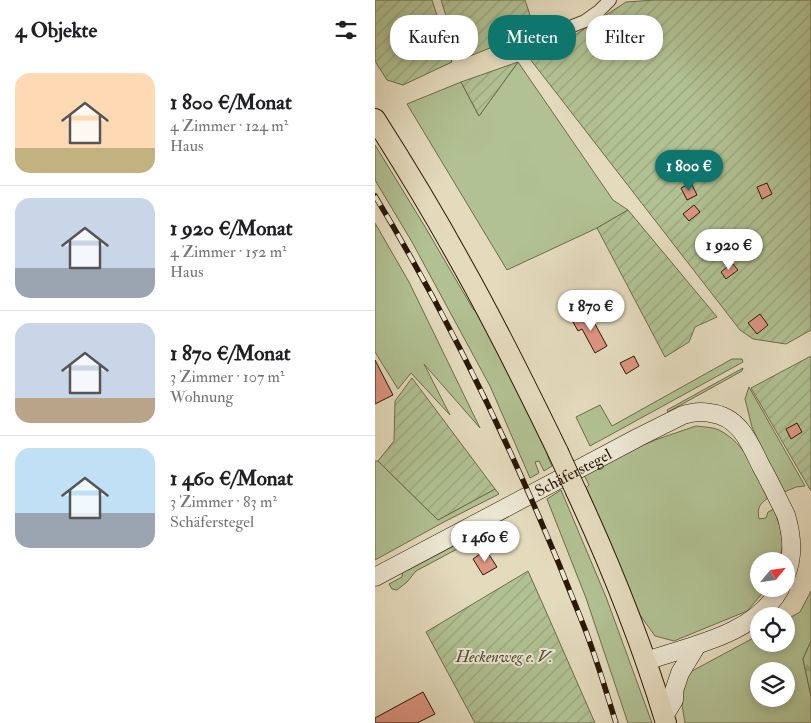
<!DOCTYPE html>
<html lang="de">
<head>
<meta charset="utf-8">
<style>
	body { margin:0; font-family:"IM FELL Double Pica",serif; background:#f6f6f6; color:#202124; height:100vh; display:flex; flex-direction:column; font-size:19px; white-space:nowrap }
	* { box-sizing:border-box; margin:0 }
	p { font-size:16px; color:#757577 }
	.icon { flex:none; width:28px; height:28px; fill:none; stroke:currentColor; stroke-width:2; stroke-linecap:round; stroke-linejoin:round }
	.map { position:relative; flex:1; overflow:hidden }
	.panel { display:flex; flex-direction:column; background:#fff; width:375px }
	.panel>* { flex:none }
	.hud { position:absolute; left:15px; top:15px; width:345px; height:45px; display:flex; gap:10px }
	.needle { width:32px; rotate:61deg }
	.fabs { position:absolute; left:375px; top:552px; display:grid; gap:10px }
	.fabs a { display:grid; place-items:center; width:45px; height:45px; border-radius:50%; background:#fff; box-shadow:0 2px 8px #0003; font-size:25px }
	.price { position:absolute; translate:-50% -42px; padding:0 11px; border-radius:18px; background:#fff; color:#222; font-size:16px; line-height:32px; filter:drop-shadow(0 1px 2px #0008) }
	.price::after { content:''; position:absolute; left:50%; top:30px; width:15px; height:11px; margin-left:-8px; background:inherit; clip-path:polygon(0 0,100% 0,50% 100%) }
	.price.on { background:#0f766e; color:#fff }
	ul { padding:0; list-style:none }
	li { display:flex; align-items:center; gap:15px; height:125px; padding:0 15px }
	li+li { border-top:1px solid #e0e0e0 }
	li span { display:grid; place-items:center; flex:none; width:140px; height:100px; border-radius:15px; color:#555 }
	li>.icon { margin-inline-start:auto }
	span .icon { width:60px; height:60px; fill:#fffc; stroke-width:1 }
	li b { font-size:21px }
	h2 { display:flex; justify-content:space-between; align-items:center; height:60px; padding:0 15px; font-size:21px }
	.pill { padding:0 18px; border-radius:20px; background:#fff; box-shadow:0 2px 8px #0003; font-size:18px; line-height:45px }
	.pill.on { background:#0f766e; color:#fff }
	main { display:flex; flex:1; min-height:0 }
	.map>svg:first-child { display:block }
	.grass { fill:#b1c193; stroke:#6d6c4a; fill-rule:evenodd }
	.forest { fill:url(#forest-firs); stroke:#6d6c4a }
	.garden { fill:url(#garden-furrows); stroke:#6d6c4a }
	.building { fill:#dd9582; stroke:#291702 }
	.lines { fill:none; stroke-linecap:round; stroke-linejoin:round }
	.minor-casing { stroke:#584831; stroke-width:14 }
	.secondary-casing { stroke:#291702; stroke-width:19 }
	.primary-casing { stroke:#291702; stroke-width:22 }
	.minor { stroke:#ede8d4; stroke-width:12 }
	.secondary { stroke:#ede8d4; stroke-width:18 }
	.primary { stroke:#e4dbbd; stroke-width:20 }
	.rail-casing { stroke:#291702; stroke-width:5.5 }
	.rail { stroke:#ede8d4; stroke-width:4; stroke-dasharray:11; stroke-linecap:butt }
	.primary-bridge-casing { stroke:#291702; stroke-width:22; stroke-linecap:butt }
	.primary-bridge { stroke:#e4dbbd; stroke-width:20 }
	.labels { text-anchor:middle; stroke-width:4; stroke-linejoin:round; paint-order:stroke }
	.street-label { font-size:16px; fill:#291702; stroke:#ede8d4 }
	.park-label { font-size:16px; font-style:italic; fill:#524a2e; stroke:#ede8d4 }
</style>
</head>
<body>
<main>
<section class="panel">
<h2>4 Objekte<svg class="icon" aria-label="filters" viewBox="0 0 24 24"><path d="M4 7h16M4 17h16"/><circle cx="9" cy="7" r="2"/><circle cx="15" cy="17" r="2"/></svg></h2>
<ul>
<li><span style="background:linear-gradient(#ffd9b3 75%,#c2b280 0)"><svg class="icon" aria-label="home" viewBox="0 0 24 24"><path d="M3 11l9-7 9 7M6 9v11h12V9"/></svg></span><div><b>1 800 €/Monat</b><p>4 Zimmer · 124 m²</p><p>Haus</p></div></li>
<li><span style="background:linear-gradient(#c9d6e8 70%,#9aa5b1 0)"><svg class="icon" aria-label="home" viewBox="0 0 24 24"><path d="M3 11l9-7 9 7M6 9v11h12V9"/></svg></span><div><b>1 920 €/Monat</b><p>4 Zimmer · 152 m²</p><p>Haus</p></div></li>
<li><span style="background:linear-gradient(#c9d6e8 75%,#b9a48a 0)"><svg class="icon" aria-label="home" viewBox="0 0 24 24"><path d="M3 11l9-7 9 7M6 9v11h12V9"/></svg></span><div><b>1 870 €/Monat</b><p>3 Zimmer · 107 m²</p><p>Wohnung</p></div></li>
<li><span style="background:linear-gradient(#bfe0f5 65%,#9aa5b1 0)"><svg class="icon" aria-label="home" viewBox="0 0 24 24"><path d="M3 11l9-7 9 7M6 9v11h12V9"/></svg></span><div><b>1 460 €/Monat</b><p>3 Zimmer · 83 m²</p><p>Schäferstegel</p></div></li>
</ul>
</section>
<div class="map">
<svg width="436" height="723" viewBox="0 0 436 723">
	<defs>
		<pattern id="forest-firs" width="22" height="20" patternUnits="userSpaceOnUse" patternTransform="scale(1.25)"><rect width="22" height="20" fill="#b1c193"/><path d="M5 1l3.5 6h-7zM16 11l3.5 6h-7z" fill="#98a57d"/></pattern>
		<pattern id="garden-furrows" width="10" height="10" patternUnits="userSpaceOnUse" patternTransform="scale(1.25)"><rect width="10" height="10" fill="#b1c193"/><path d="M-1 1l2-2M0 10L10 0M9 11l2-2" fill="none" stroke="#98a57d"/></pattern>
	</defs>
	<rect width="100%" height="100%" fill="#e4dbbd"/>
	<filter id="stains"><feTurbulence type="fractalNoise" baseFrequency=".004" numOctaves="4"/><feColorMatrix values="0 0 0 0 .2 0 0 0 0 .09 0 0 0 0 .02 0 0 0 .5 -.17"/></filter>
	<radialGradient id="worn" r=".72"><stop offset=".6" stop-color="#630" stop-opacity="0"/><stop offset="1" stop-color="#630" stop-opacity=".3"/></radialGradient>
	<g class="grass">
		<polygon points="143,62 238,200 253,210 222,228 132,270 32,104 86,82 104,116"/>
		<polygon points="0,145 49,225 98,309 102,313 135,373 171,449 173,457 177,466 169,471 164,461 160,462 164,473 155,478 115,386 37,242 0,180"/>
		<polygon points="0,223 34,282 105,428 49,364 75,415 36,373 23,389 0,352"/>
		<polygon points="357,359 367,359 368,362 215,446 201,417 225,405 237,426"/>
		<polygon points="368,368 367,371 293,412 292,410"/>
		<polygon points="374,387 430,486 421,487 409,492 398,472 377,427 370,399"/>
		<path d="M 321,426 C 328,427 338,427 344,430 C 370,443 382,473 394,497 C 384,505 382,507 384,519 L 391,518 L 393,512 L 399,509 L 405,527 L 408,544 L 404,561 L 384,561 L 384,589 L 391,589 L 372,611 L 299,641 L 280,636 L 265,615 L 211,488 L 214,485 L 209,475 L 259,449 L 280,440 Z"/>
		<polygon points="0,461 3,461 63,520 120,489 124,494 67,523 0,560"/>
		<polygon points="186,490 231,597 277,723 253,723 211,598 172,499"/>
		<polygon points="126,521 132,532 117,540 110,534 41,571 32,582 22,590 17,589 14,584 27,577 28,570 31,567 33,570"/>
		<path d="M 436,591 L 436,641 L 428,659 L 436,696 L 436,723 L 310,723 L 307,705 L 308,682 L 317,671 L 384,635 L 384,644 L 411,644 L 411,620 L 425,612 ZM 384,671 L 411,671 L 411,699 L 384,699 Z"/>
	</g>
	<polygon class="forest" points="436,641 436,696 428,659"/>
	<g class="garden">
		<polygon points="0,0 57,0 77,62 28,85 12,80 0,61"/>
		<polygon points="66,0 150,0 160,30 85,60"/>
		<polygon points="280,0 436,0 436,330 411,344 378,339 365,330 155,59 200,35 251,2"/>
		<polygon points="143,62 104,116 86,82"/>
		<polygon points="253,210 342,317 320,327 314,342 290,357 222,228"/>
		<polygon points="436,356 436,491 376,388"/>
		<polygon points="37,378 120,489 63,520 3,461 19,441 20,401"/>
		<polygon points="153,571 173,616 220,723 100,723 51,632"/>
	</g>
	<g class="building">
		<polygon points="316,183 322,195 312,200 306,188"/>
		<polygon points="392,183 397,194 387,199 382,187"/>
		<polygon points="319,205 325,212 314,221 308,214"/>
		<polygon points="357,263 363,270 351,279 346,272"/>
		<polygon points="214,313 232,346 220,353 207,329 203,331 198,322"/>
		<polygon points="385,314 393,325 382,334 373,323"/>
		<polygon points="259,356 264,366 251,374 245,363"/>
		<polygon points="0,360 18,395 0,404"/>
		<polygon points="422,423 427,432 416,439 411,429"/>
		<polygon points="111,550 122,567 108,575 98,559"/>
		<polygon points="48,692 60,714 42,723 0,723 0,718"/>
	</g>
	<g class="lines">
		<defs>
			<polyline id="minor" points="140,49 210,21 224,11 235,0"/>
			<g id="secondary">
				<path id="s1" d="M 0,577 L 264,437 L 308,415 C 317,412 326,411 335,413 C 364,416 375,443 386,466 C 395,482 403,499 411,515 C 417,535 419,556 411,575"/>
				<path d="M 271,661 C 317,645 379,635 405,589"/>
				<polyline points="289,716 299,700 299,691 305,673 322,645"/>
			</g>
			<g id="primary">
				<path d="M 0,119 C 30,166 59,214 86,263 C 121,325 152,388 183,452"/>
				<path d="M 201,491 C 236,566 267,644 291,723"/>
			</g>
		</defs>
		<use href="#minor" class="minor-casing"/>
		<use href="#secondary" class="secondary-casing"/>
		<use href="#primary" class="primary-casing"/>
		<use href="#minor" class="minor"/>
		<use href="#secondary" class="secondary"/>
		<use href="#primary" class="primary"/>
		<defs>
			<path id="rail" d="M 0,196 C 81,330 149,473 206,619 C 220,653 230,688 241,723"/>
		</defs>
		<use href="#rail" class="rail-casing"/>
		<use href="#rail" class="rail"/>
		<defs>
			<polyline id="primary-bridge" points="183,452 201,491"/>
		</defs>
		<use href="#primary-bridge" class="primary-bridge-casing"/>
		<use href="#primary-bridge" class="primary-bridge"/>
	</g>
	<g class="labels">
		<g class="street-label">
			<text dy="6" stroke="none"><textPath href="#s1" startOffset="224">Schäferstegel</textPath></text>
		</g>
		<g class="park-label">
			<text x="129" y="662">Heckenweg e. V.</text>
		</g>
	</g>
	<rect width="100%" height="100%" filter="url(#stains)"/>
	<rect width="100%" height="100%" fill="url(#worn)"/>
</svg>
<div class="fabs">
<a><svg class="needle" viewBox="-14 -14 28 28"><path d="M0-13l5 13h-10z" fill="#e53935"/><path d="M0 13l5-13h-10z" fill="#757577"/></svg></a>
<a><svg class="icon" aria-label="locate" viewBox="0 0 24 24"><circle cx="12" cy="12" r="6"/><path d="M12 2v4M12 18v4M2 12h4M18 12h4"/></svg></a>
<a><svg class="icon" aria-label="layers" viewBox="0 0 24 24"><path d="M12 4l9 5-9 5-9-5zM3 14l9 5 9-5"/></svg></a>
</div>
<b class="price on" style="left:314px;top:192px">1 800 €</b>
<b class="price" style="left:354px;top:271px">1 920 €</b>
<b class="price" style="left:216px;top:332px">1 870 €</b>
<b class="price" style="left:110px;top:563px">1 460 €</b>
<div class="hud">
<a class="pill">Kaufen</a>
<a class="pill on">Mieten</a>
<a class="pill">Filter</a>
</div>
</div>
</main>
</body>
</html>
